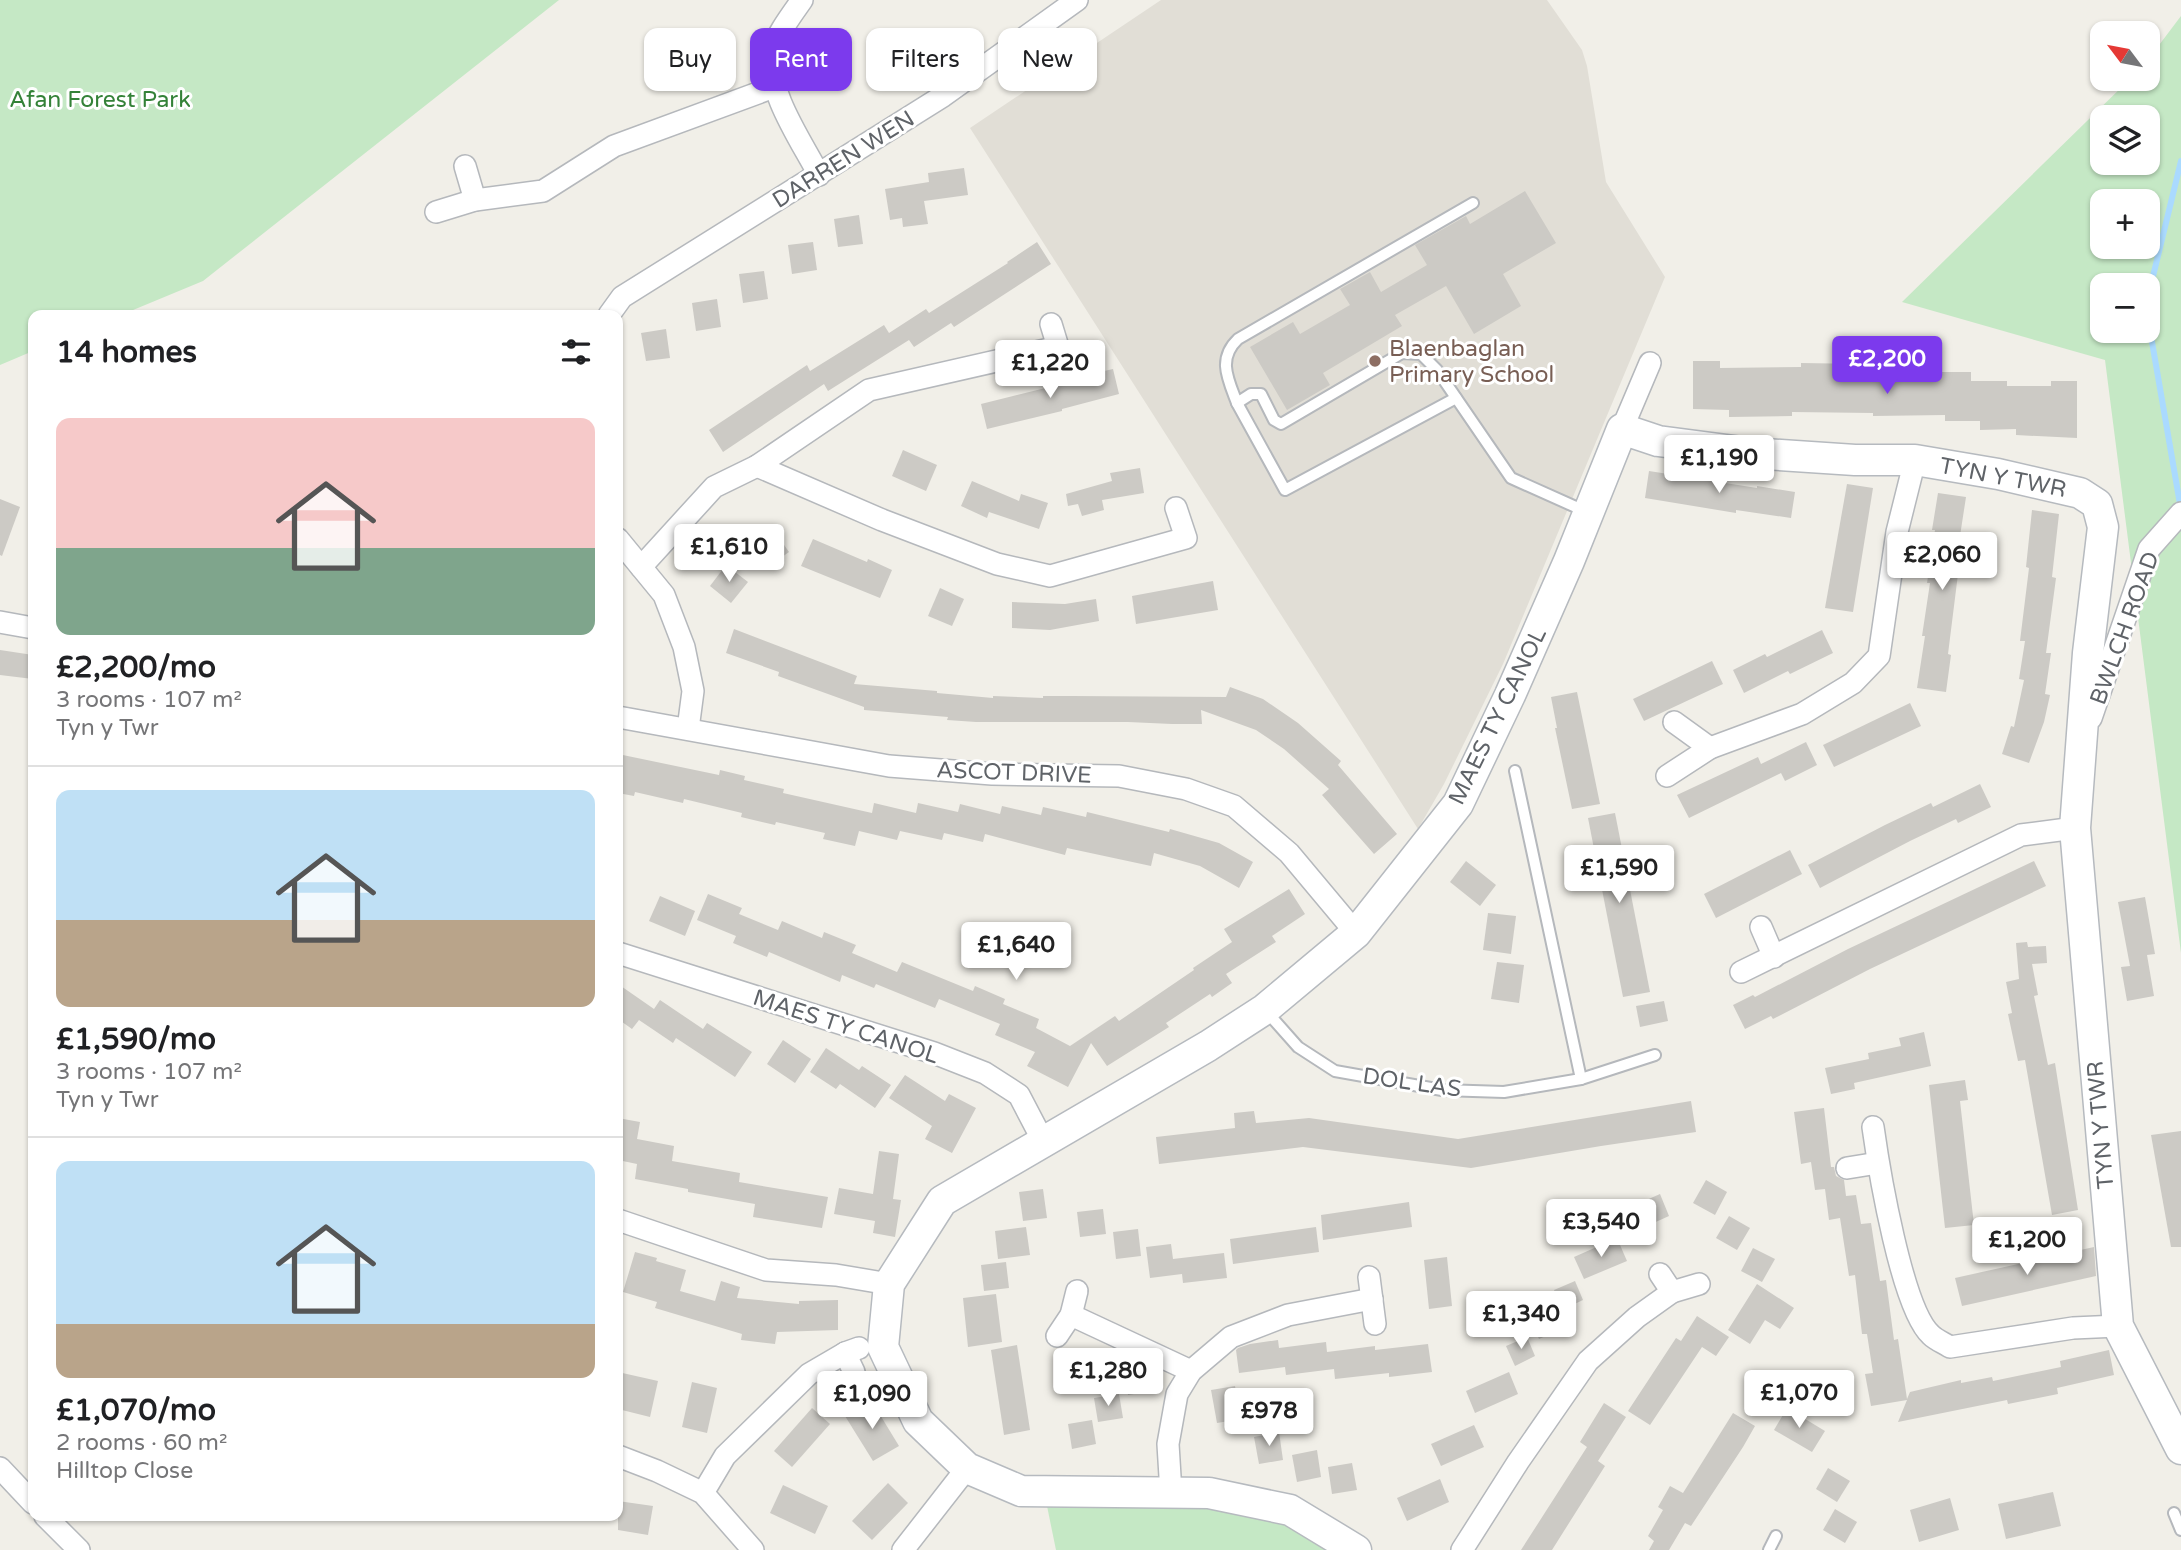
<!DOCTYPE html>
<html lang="en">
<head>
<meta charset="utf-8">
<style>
	body { margin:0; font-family:"Varela Round",sans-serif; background:#f2f2f2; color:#202124; height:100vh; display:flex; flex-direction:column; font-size:26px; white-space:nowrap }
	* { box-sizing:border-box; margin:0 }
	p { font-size:23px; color:#757577 }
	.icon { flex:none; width:38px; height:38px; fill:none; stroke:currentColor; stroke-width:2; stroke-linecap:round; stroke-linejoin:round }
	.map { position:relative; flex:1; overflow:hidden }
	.panel { position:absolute; left:28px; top:310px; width:595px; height:1211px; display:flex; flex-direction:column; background:#fff; border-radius:14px; box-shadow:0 2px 5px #0004 }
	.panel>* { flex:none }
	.guide { position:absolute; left:644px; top:28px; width:665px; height:63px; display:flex; gap:14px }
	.needle { width:46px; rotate:302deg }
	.tools { position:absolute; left:2090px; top:21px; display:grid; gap:14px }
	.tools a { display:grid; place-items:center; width:70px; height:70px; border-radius:14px; background:#fff; box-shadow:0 2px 5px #0004; font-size:35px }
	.price { position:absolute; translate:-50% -60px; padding:0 16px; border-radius:7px; background:#fff; color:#222; font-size:23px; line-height:46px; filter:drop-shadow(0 2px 4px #0008) }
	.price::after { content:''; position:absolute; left:50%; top:42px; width:21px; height:16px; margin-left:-10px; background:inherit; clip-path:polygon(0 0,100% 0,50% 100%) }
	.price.on { background:#7c3aed; color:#fff }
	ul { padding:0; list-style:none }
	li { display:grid; align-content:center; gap:14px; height:371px; padding:0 28px }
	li+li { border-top:2px solid #e0e0e0 }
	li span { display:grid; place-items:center; height:217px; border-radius:14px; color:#555 }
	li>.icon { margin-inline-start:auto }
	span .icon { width:126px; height:126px; fill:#fffc; stroke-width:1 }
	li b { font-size:30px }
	h2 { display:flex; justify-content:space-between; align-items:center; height:84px; padding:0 28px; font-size:30px }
	.tag { padding:0 24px; border-radius:14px; background:#fff; box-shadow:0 2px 5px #0004; font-size:24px; line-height:63px }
	.tag.on { background:#7c3aed; color:#fff }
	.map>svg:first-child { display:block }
	.education { fill:#e1ded6 }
	.green { fill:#c5e8c5; fill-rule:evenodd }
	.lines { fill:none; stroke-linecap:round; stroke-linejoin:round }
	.stream { stroke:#aadaff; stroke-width:6 }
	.building { fill:#cccac5 }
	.lane-casing { stroke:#b5b8bc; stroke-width:14 }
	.street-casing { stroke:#b5b8bc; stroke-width:24 }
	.secondary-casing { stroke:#b6babf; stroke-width:33 }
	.lane { stroke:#fff; stroke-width:10 }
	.street { stroke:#fff; stroke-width:21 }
	.secondary { stroke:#fff; stroke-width:30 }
	.education-dot { fill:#8d6e63; stroke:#fff; stroke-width:2.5 }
	.labels { text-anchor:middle; stroke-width:6; stroke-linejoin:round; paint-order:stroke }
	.park-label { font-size:23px; fill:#348238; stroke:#fff }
	.street-label { font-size:23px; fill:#5f6368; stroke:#fff }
	.education-label { font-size:23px; fill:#785e54; stroke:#fff; text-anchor:start }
</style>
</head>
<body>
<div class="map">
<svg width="2181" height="1550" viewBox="0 0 2181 1550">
	<rect width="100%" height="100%" fill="#f1efe8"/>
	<polygon class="education" points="1161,0 1547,0 1582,50 1587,66 1606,182 1665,277 1503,664 1444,784 1418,829 970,128"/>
	<g class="green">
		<polygon points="0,0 559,0 203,281 121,315 33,315 33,351 0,365"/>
		<path d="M 2181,16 L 2181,953 L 2105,360 L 1902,302 L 2130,79 L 2147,79 L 2147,61 ZM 2102,117 L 2147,117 L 2147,163 L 2102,163 ZM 2102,201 L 2147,201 L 2147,247 L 2102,247 ZM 2102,285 L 2147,285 L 2147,331 L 2102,331 Z"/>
		<polygon points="1204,1503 1280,1521 1326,1550 1056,1550 1047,1506"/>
	</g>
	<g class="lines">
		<g class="stream">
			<polyline points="2147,301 2181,161"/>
			<polyline points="2147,313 2181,510"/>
		</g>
	</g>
	<g class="building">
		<polygon points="964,168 968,195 924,201 928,224 903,227 902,218 890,220 885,189 929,182 928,173"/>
		<polygon points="1525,191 1556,243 1503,274 1521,306 1474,334 1446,286 1395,315 1402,326 1323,373 1330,385 1287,410 1250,347 1293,322 1300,334 1350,305 1340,289 1370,272 1381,292 1427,265 1415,245 1466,216 1470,224"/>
		<polygon points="859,215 863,244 838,247 834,219"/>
		<polygon points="813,242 817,270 792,274 788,245"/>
		<polygon points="1037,242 1051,264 954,327 951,323 914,347 909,340 828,391 824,384 723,452 709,430 807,365 810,371 884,325 889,333 926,309 929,313 1008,263 1007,262"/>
		<polygon points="764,271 768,299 743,303 739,274"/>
		<polygon points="717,299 721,327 696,331 692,303"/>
		<polygon points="666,329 670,358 646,361 641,333"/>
		<polygon points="1693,361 1720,361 1720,368 1801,367 1801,363 1864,364 1864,368 1935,367 1935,372 1971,372 1971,381 2007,381 2007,386 2051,386 2051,381 2077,381 2077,438 2016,435 2016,429 1980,430 1980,421 1945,421 1945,415 1873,416 1873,413 1792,412 1792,416 1729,417 1729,410 1693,409"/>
		<polygon points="1113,369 1119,394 1062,409 1062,411 987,429 981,404 1082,379 1082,376"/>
		<polygon points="903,450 937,465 926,491 892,476"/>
		<polygon points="1140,468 1144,493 1102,500 1104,510 1082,516 1078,504 1068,506 1066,494 1112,481 1110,473"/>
		<polygon points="1649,471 1757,488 1757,486 1795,492 1791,518 1736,510 1736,513 1645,498"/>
		<polygon points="972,481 1019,501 1021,494 1048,503 1039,529 989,512 987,518 961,506"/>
		<polygon points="1847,484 1873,488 1853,612 1825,608"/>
		<polygon points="1938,493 1966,497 1958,549 1961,550 1948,654 1951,655 1946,692 1917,688 1925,636 1922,636 1930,583 1927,583 1935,530 1932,530"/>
		<polygon points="0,499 20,507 2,556 0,555"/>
		<polygon points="2032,510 2059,514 2052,577 2056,578 2046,653 2051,653 2045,694 2050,695 2044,722 2029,763 2002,754 2011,726 2014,727 2024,680 2019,679 2025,641 2020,641 2029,568 2026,567"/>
		<polygon points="773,529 789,552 768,567 751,545"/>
		<polygon points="813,539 867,562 868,559 892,570 880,598 801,566"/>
		<polygon points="726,565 748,582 731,603 710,586"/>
		<polygon points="1213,581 1218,610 1136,624 1132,596"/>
		<polygon points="940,588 964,599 952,626 928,616"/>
		<polygon points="1096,599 1099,621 1050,630 1012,628 1012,602 1065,604"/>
		<polygon points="734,629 857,676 854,684 937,691 937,693 993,698 993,696 1043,698 1043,696 1072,696 1226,697 1230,687 1263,699 1298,723 1341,761 1338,765 1397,834 1374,854 1322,795 1329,789 1284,749 1256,730 1201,710 1202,724 1172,724 1128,722 976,722 947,720 948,717 864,710 864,707 778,676 779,672 726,653"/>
		<polygon points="1822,630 1833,653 1790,674 1788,671 1744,693 1733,670 1765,654 1767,657"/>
		<polygon points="0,650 33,655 33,679 0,675"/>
		<polygon points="1712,661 1723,684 1644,721 1633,699"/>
		<polygon points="1577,692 1600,804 1572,809 1555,728 1557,728 1551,697"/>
		<polygon points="1910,703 1921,726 1834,767 1823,745"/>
		<polygon points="1806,742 1817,765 1785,781 1781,773 1689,818 1677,795 1758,757 1761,764"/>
		<polygon points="618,754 719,775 720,770 745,776 744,780 784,789 783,793 872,813 874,803 916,813 918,803 958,812 960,804 1000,814 1002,806 1041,815 1043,807 1086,817 1087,812 1169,832 1170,829 1219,843 1253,862 1239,888 1200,866 1154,853 1151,866 1067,848 1065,855 985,834 983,842 944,833 942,840 900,831 897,840 859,831 855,846 823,839 825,833 776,822 775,825 741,817 742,813 684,799 683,803 635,792 634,796 618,793"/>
		<polygon points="1980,784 1991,807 1958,823 1956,819 1910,841 1820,888 1808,865 1885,825 1931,803 1933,807"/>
		<polygon points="1615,813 1650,992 1623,997 1588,818"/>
		<polygon points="1790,850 1802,874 1716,918 1704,894"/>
		<polygon points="1466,861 1496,885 1480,906 1450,882"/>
		<polygon points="2034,861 2046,886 1870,969 1773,1019 1771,1016 1745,1029 1733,1005 1753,995 1755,997 1848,949"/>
		<polygon points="1289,889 1305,914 1272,936 1276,942 1226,974 1232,983 1212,997 1210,994 1166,1023 1169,1027 1107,1066 1091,1043 1068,1087 1027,1066 1035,1052 995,1035 1000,1024 939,999 935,1008 876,984 874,988 842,975 840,982 769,952 767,957 733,943 736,936 697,920 708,894 742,908 739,914 778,930 782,921 822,938 824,932 856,945 852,953 897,972 902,962 973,991 975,986 1005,999 1003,1004 1039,1019 1036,1028 1070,1046 1115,1016 1119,1021 1194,970 1193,968 1232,942 1224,929"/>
		<polygon points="660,896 695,911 685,936 649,921"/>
		<polygon points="2145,897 2155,954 2147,955 2154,996 2127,1001 2121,967 2130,966 2118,902"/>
		<polygon points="1488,913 1516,916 1511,954 1483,950"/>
		<polygon points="1008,937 1031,945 1025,963 1002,955"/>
		<polygon points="2027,942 2028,947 2046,946 2047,963 2032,964 2038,995 2034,996 2048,1065 2055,1063 2078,1210 2052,1215 2025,1060 2018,1061 2008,1014 2012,1013 2006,982 2019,979 2016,943"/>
		<polygon points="1497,962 1524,965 1519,1003 1491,999"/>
		<polygon points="618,984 654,1009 660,1000 703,1029 707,1023 752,1052 735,1077 676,1038 673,1043 639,1020 632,1029 618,1019"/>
		<polygon points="1664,1001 1668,1021 1640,1027 1636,1006"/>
		<polygon points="1924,1032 1931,1066 1854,1083 1855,1089 1831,1094 1825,1068 1869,1059 1868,1053 1901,1046 1899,1038"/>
		<polygon points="783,1040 811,1059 795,1083 767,1064"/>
		<polygon points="826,1048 859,1070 862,1066 891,1085 875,1108 840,1084 836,1089 810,1072"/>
		<polygon points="905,1075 945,1101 949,1094 976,1108 952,1153 925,1139 932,1126 889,1098"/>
		<polygon points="1965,1080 1968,1100 1960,1101 1974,1225 1945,1228 1929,1085"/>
		<polygon points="1691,1101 1696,1132 1601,1146 1471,1168 1303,1147 1159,1164 1156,1137 1235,1128 1234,1113 1254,1111 1256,1123 1309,1118 1458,1139"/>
		<polygon points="1824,1108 1831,1167 1834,1167 1836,1176 1844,1180 1846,1196 1856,1195 1861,1224 1871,1223 1880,1281 1886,1280 1894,1340 1898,1339 1907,1399 1910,1392 1961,1380 1961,1383 1992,1377 1993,1381 2061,1367 2060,1361 2109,1350 2114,1375 2057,1388 2058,1394 2008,1404 2007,1400 1898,1422 1907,1400 1871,1406 1865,1374 1873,1373 1867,1334 1862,1334 1855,1275 1849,1276 1840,1218 1829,1220 1825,1189 1815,1190 1811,1162 1801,1164 1794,1112"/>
		<polygon points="618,1118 640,1122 637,1139 674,1146 672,1161 740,1173 739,1182 828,1197 822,1228 753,1217 755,1204 688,1192 688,1189 635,1179 637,1164 618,1160"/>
		<polygon points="2181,1131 2181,1247 2171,1247 2151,1135"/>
		<polygon points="879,1151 899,1154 893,1199 901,1200 895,1237 873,1233 875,1221 834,1214 839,1188 873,1194"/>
		<polygon points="1706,1180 1727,1192 1715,1215 1693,1203"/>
		<polygon points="1043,1189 1047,1218 1023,1221 1019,1192"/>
		<polygon points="1660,1194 1669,1216 1627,1235 1617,1213"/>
		<polygon points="1409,1202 1412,1227 1323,1240 1321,1215"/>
		<polygon points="1103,1209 1106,1234 1080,1237 1077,1212"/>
		<polygon points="1729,1216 1750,1228 1737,1250 1716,1238"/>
		<polygon points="1026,1227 1030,1255 998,1259 995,1231"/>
		<polygon points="1316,1227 1319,1252 1233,1264 1230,1239"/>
		<polygon points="1138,1229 1141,1256 1116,1259 1113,1232"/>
		<polygon points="1617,1238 1627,1261 1584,1279 1574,1257"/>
		<polygon points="1171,1244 1173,1259 1224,1253 1227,1278 1183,1283 1182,1274 1150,1278 1146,1247"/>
		<polygon points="2094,1247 2096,1276 1962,1306 1955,1278"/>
		<polygon points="1753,1248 1775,1259 1762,1282 1741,1271"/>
		<polygon points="635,1252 657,1258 656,1261 686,1270 680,1291 715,1301 721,1281 740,1287 737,1298 799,1304 799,1301 838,1300 838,1330 777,1332 775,1344 741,1340 742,1334 655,1308 657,1302 623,1292"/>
		<polygon points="1447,1257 1452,1306 1429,1309 1424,1260"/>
		<polygon points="1006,1262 1009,1288 984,1291 981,1265"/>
		<polygon points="1575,1281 1583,1300 1562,1310 1554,1290"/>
		<polygon points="1757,1284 1794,1308 1780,1329 1765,1320 1750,1344 1728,1330"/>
		<polygon points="996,1294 1002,1342 968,1347 963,1298"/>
		<polygon points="1550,1310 1559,1330 1539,1339 1530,1319"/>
		<polygon points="1697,1316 1729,1337 1716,1356 1702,1347 1650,1425 1628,1411 1676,1338 1681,1341"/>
		<polygon points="1527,1337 1535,1356 1515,1366 1506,1346"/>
		<polygon points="1278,1340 1279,1348 1326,1342 1327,1352 1375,1346 1375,1350 1428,1344 1432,1372 1389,1377 1389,1373 1335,1379 1334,1369 1286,1375 1285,1367 1239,1373 1236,1350 1238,1348 1250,1344"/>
		<polygon points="1017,1345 1030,1430 1004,1435 991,1350"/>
		<polygon points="1148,1366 1152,1391 1128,1395 1124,1371"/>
		<polygon points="618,1372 658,1381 650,1417 618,1409"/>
		<polygon points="1509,1372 1518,1394 1475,1413 1466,1391"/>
		<polygon points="692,1382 717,1388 707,1433 682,1427"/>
		<polygon points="1235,1386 1241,1419 1217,1423 1211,1390"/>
		<polygon points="1119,1394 1123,1418 1098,1422 1094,1398"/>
		<polygon points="871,1400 899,1446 873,1461 845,1416"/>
		<polygon points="1604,1403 1626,1417 1598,1461 1605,1466 1552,1550 1521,1550 1587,1447 1580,1442"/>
		<polygon points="812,1408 830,1424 792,1467 774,1451"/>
		<polygon points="1787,1408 1825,1431 1812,1452 1774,1430"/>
		<polygon points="1733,1413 1755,1426 1743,1447 1691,1526 1685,1523 1669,1550 1649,1550 1654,1541 1648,1536 1663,1510 1658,1507 1670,1486 1683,1493"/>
		<polygon points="1092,1420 1096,1444 1072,1449 1068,1424"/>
		<polygon points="1474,1425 1484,1447 1441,1466 1431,1444"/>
		<polygon points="1279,1432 1283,1460 1259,1464 1254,1437"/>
		<polygon points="1317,1450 1321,1477 1297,1482 1292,1455"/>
		<polygon points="1352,1463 1357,1490 1332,1494 1328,1467"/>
		<polygon points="1828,1468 1850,1481 1837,1502 1816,1489"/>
		<polygon points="1440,1479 1449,1502 1407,1521 1397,1498"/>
		<polygon points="888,1483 908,1503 872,1540 852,1521"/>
		<polygon points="783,1485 828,1506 815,1534 770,1513"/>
		<polygon points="2053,1492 2061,1526 2006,1539 1998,1504"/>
		<polygon points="1950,1498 1959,1530 1919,1542 1910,1510"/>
		<polygon points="618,1501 653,1506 648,1535 618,1530"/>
		<polygon points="1835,1509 1857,1522 1845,1543 1823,1530"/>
	</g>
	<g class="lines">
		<defs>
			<g id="lane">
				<path d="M 1473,203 L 1238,339 C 1217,359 1228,379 1237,403 L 1251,394 L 1261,394 L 1274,420 L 1281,424 L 1402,353 L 1421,354 L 1437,370 L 1511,478 L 1587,512"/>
				<polyline points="1237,403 1285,490 1456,398"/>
				<polyline points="1515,771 1581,1079"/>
				<polyline points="1267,1012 1298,1047 1335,1071 1442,1090 1504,1092 1581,1079 1655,1055"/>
				<polyline points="2174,1513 2181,1530"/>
				<polyline points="1769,1550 1776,1536"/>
			</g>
			<g id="street">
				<path d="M 802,0 C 793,13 776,35 772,51 C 765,90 802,142 819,175"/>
				<polyline points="465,166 475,200"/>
				<polyline points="436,212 475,200 543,191 614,146 774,87"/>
				<polyline points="609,315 622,297 943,96 1077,0"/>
				<polyline points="1622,429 1650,363"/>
				<polyline points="757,466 882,520 997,564 1050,576 1186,538 1176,508"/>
				<polyline points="618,539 664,595 684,647 693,691 688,729"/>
				<polyline points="641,567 714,487 757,466 869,390 1058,347 1051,324"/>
				<polyline points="0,622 33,628"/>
				<polyline points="618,717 889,766 992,774 1119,776 1186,789 1234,806 1289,853 1356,933"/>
				<polyline points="2091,718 2149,549 2181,513"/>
				<polyline points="1674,722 1710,748"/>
				<polyline points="1667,776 1710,748 1802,714 1853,683 1879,656 1897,532 1915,460"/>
				<polyline points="1761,927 1774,957"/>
				<polyline points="618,953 934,1053 985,1073 1019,1095 1043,1141"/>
				<polyline points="1741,972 2021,835 2075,828"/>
				<path d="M 1873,1127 C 1879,1170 1902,1309 1931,1335 C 1936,1340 1944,1343 1950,1347 L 2073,1328 L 2118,1326"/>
				<polyline points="1847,1168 1878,1163"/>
				<polyline points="618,1220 766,1270 836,1275 889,1284"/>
				<polyline points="1660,1274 1672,1292 1699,1284"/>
				<polyline points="1369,1277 1375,1324"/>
				<polyline points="1071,1315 1191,1371"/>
				<polyline points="1057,1336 1071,1315 1077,1291"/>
				<polyline points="845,1353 854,1372"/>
				<polyline points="618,1456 657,1471 703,1493 753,1550"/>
				<polyline points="0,1468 33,1503"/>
				<polyline points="703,1493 725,1456 809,1374 845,1353 859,1348"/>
				<polyline points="1171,1493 1168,1444 1177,1394 1191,1371 1231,1337 1288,1315 1372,1299"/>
				<polyline points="45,1516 79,1550"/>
				<polyline points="903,1550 967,1468"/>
				<polyline points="1462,1550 1518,1462 1588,1361 1637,1317 1672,1292"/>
			</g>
			<polyline id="secondary" points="1356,1550 1290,1510 1209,1493 1021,1491 967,1468 918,1421 883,1347 889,1284 942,1201 1208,1046 1265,1009 1356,933 1458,804 1510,695 1569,561 1622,429 1658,441 1750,453 1855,460 1915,460 1998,474 2080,493 2097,504 2103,527 2088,653 2075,828 2118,1326 2181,1449"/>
		</defs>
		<use href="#lane" class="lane-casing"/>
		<use href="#street" class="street-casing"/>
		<use href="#secondary" class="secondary-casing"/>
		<use href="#lane" class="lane"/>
		<use href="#street" class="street"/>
		<use href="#secondary" class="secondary"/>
	</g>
	<circle class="education-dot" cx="1375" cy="361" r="7"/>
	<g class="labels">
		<g class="park-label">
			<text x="100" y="107">Afan Forest Park</text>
		</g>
		<g class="street-label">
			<text transform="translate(843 159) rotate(-32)" y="8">DARREN WEN</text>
			<text transform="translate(2003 477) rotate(11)" y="8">TYN Y TWR</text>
			<text transform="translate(2124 628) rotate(-70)" y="8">BWLCH ROAD</text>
			<text transform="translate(1497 716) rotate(-64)" y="8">MAES TY CANOL</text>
			<text transform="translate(1014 772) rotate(2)" y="8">ASCOT DRIVE</text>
			<text transform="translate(846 1026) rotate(18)" y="8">MAES TY CANOL</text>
			<text transform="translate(1412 1082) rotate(8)" y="8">DOL LAS</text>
			<text transform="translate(2100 1125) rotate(-95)" y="8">TYN Y TWR</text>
		</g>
		<g class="education-label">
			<text x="1389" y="356">Blaenbaglan<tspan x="1389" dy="26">Primary School</tspan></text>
		</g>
	</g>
</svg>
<div class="tools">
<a><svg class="needle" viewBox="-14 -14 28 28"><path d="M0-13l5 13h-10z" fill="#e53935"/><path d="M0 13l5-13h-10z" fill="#757577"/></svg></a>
<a><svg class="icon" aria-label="layers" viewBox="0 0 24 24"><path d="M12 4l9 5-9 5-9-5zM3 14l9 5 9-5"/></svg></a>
<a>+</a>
<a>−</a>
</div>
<b class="price on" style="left:1887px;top:396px">£2,200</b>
<b class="price" style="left:1050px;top:400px">£1,220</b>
<b class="price" style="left:1719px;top:495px">£1,190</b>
<b class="price" style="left:729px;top:584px">£1,610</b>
<b class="price" style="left:1942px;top:592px">£2,060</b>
<b class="price" style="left:1619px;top:905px">£1,590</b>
<b class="price" style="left:1016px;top:982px">£1,640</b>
<b class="price" style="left:1601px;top:1259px">£3,540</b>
<b class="price" style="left:2027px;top:1277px">£1,200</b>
<b class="price" style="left:1521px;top:1351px">£1,340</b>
<b class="price" style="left:1108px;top:1408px">£1,280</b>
<b class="price" style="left:1799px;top:1430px">£1,070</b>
<b class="price" style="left:872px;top:1431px">£1,090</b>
<b class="price" style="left:1269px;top:1448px">£978</b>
<div class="guide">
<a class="tag">Buy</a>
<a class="tag on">Rent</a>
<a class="tag">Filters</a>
<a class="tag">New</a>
</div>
<section class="panel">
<h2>14 homes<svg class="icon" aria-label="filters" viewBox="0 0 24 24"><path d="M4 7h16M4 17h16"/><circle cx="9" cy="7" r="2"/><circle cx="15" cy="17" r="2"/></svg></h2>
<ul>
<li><span style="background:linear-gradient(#f6c9c9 60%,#7fa58c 0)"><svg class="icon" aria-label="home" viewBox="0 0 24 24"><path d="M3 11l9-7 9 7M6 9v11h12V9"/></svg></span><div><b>£2,200/mo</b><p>3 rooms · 107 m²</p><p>Tyn y Twr</p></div></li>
<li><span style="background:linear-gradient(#bfe0f5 60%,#b9a48a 0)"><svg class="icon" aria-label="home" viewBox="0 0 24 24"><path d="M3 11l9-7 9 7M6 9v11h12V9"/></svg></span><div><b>£1,590/mo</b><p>3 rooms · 107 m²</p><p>Tyn y Twr</p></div></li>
<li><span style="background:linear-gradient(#bfe0f5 75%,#b9a48a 0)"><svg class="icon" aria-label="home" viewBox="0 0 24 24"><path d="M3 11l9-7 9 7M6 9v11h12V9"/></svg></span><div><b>£1,070/mo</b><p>2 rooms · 60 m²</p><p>Hilltop Close</p></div></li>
</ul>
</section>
</div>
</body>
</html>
